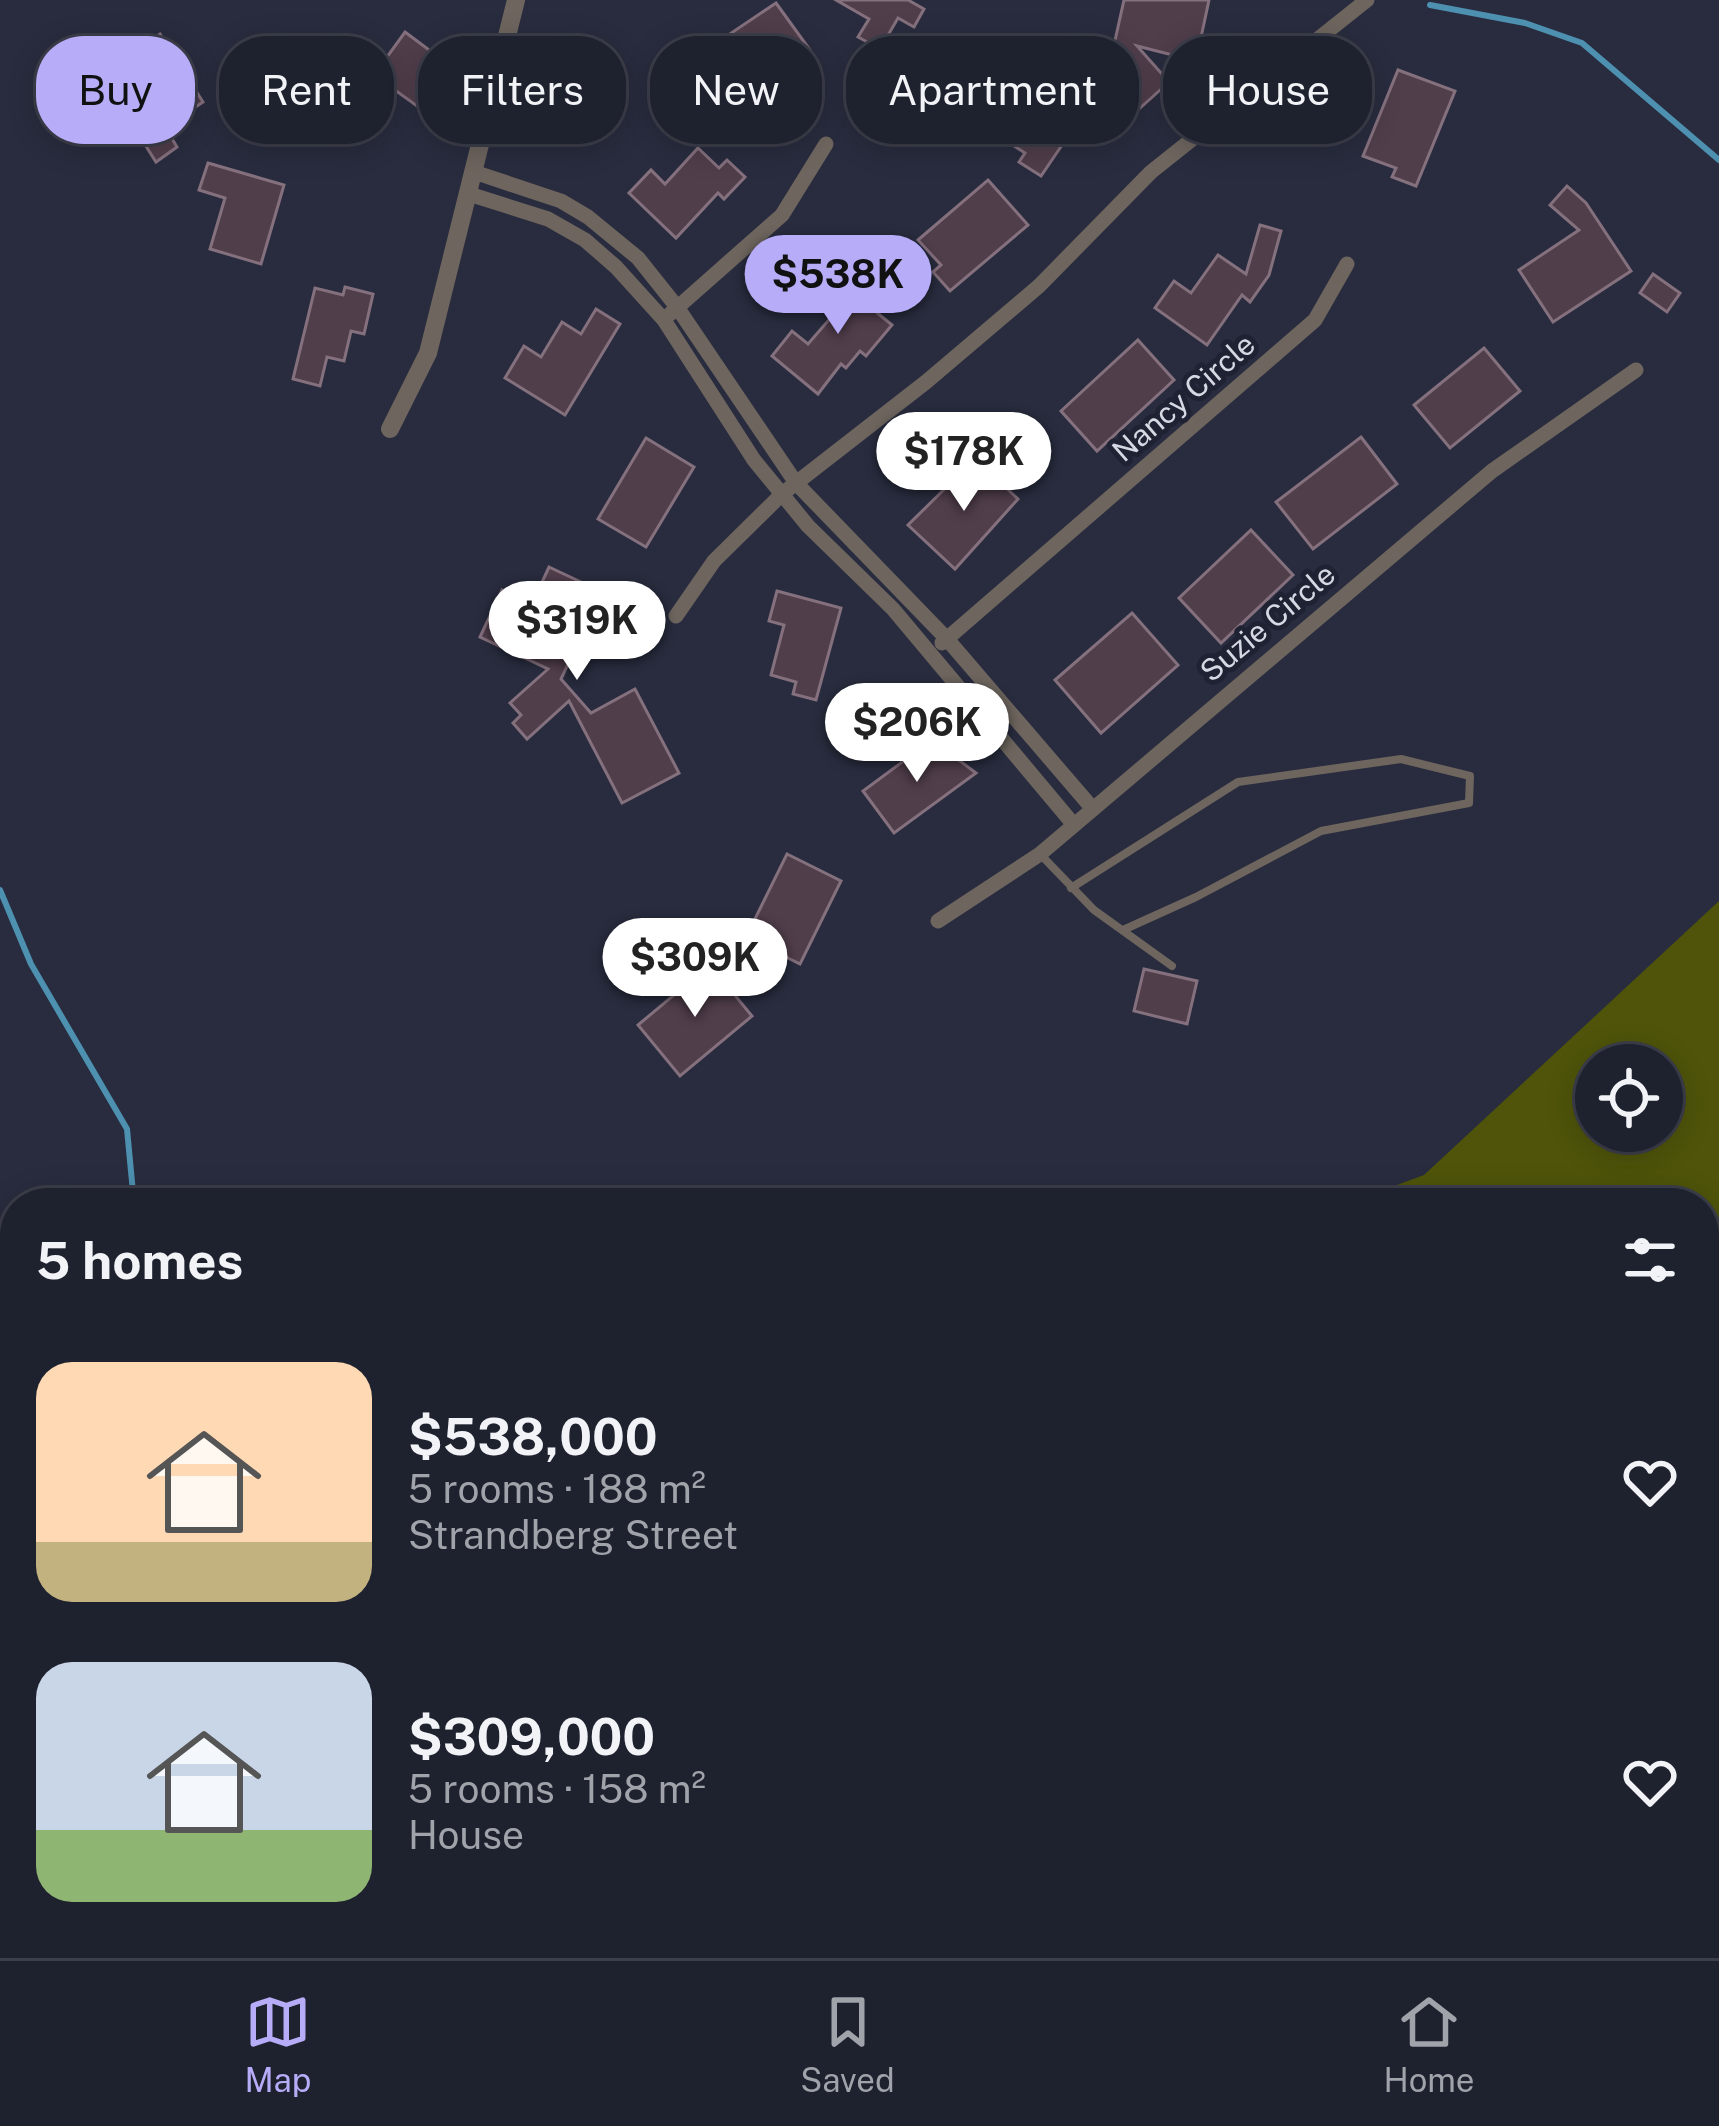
<!DOCTYPE html>
<html lang="en">
<head>
<meta charset="utf-8">
<style>
	body { margin:0; font-family:"Public Sans",sans-serif; background:#262936; color:#f1f3f6; height:100vh; display:flex; flex-direction:column; font-size:45px; white-space:nowrap }
	* { box-sizing:border-box; margin:0 }
	p { font-size:39px; color:#a1a3aa }
	.icon { flex:none; width:66px; height:66px; fill:none; stroke:currentColor; stroke-width:2; stroke-linecap:round; stroke-linejoin:round }
	.map { position:relative; flex:1; overflow:hidden }
	.sheet { position:absolute; left:0px; top:1188px; width:1719px; height:771px; display:flex; flex-direction:column; background:#1e212e; border-radius:48px 48px 0 0; box-shadow:0 6px 30px #0003,0 0 0 3px #3c3e4a }
	.sheet>* { flex:none }
	.top-card { position:absolute; left:36px; top:36px; width:1647px; height:108px; display:flex; gap:24px }
	.fabs { position:absolute; left:1575px; top:1044px; display:grid; gap:24px }
	.fabs a { display:grid; place-items:center; width:108px; height:108px; border-radius:50%; background:#1e212e; box-shadow:0 6px 30px #0003,0 0 0 3px #3c3e4a; font-size:60px }
	.price { position:absolute; translate:-50% -102px; padding:0 27px; border-radius:42px; background:#fff; color:#222; font-size:39px; line-height:78px; filter:drop-shadow(0 3px 6px #0008) }
	.price::after { content:''; position:absolute; left:50%; top:72px; width:36px; height:27px; margin-left:-18px; background:inherit; clip-path:polygon(0 0,100% 0,50% 100%) }
	.price.on { background:#b6acf8; color:#111 }
	ul { padding:0; list-style:none }
	li { display:flex; align-items:center; gap:36px; height:300px; padding:0 36px }
	li span { display:grid; place-items:center; flex:none; width:336px; height:240px; border-radius:36px; color:#555 }
	li>.icon { margin-inline-start:auto }
	span .icon { width:144px; height:144px; fill:#fffc; stroke-width:1 }
	li b { font-size:51px }
	h2 { display:flex; justify-content:space-between; align-items:center; height:144px; padding:0 36px; font-size:51px }
	.chip { padding:0 42px; border-radius:48px; background:#1e212e; box-shadow:0 6px 30px #0003,0 0 0 3px #3c3e4a; font-size:42px; line-height:108px }
	.chip.on { background:#b6acf8; color:#111 }
	.menu { display:flex; justify-content:space-around; align-items:center; height:168px; border-top:3px solid #3c3e4a; background:#1e212e; font-size:33px; color:#a1a3aa }
	.menu a { display:grid; justify-items:center; gap:6px }
	.menu .on { color:#b6acf8 }
	.map>svg:first-child { display:block }
	.green { fill:#4f540a; fill-rule:evenodd }
	.lines { fill:none; stroke-linecap:round; stroke-linejoin:round }
	.stream { stroke:#4d90b0; stroke-width:6 }
	.building { fill:#503e4b; stroke:#85707e; stroke-width:3 }
	.service { stroke:#6d655e; stroke-width:8 }
	.minor { stroke:#6d655e; stroke-width:15 }
	.tertiary { stroke:#6d655e; stroke-width:18 }
	.labels { text-anchor:middle; stroke-width:10; stroke-linejoin:round; paint-order:stroke }
	.street-label { font-size:30px; fill:#d6d9e4; stroke:#1f2233 }
</style>
</head>
<body>
<div class="map">
<svg width="1719" height="1958" viewBox="0 0 1719 1958">
	<rect width="100%" height="100%" fill="#282c3e"/>
	<path class="green" d="M 1719,901 L 1719,1958 L 248,1958 L 243,1944 L 1704,1944 L 1704,1203 L 1348,1203 L 1424,1175 ZM 1596,1065 L 1662,1065 L 1662,1131 L 1596,1131 Z"/>
	<g class="lines">
		<g class="stream">
			<polyline points="1430,5 1525,23 1582,43 1719,160"/>
			<polyline points="0,890 31,964 127,1129 134,1203"/>
			<polyline points="818,1944 835,1958"/>
		</g>
	</g>
	<g class="building">
		<polygon points="836,0 908,0 924,9 914,27 898,18 880,49 858,37 869,19"/>
		<polygon points="1124,0 1209,0 1196,61 1137,46 1169,82 1139,109 1109,76 1041,176 1019,162 1025,153 957,109 963,99 995,116 1021,75 1034,83 1049,60 1077,78 1114,45"/>
		<polygon points="776,3 810,50 728,109 713,88 721,82 700,54"/>
		<polygon points="405,32 448,64 417,106 374,75"/>
		<polygon points="160,34 203,102 165,127 177,147 156,162 100,73"/>
		<polygon points="1398,70 1455,91 1416,186 1392,177 1396,168 1363,156"/>
		<polygon points="698,148 719,168 727,160 745,177 724,199 718,193 676,238 629,193 651,170 665,184"/>
		<polygon points="208,163 284,185 261,264 210,249 225,198 199,190"/>
		<polygon points="988,180 1028,225 950,291 933,272 941,265 918,240"/>
		<polygon points="1567,186 1586,203 1631,271 1553,322 1519,270 1579,230 1550,205"/>
		<polygon points="1260,225 1281,231 1269,275 1250,302 1242,295 1207,345 1155,308 1174,281 1191,293 1218,255 1246,274"/>
		<polygon points="873,269 889,283 870,307 892,325 866,356 860,351 846,368 841,364 818,394 772,356 792,331 808,344"/>
		<polygon points="1653,274 1680,293 1667,312 1640,293"/>
		<polygon points="345,287 373,294 364,334 351,331 344,361 327,357 320,386 293,379 315,288 343,295"/>
		<polygon points="596,309 620,324 565,415 505,378 524,346 541,357 562,322 581,334"/>
		<polygon points="1138,340 1174,380 1097,451 1061,411"/>
		<polygon points="1484,348 1520,391 1450,448 1414,405"/>
		<polygon points="1361,437 1397,484 1313,549 1276,502"/>
		<polygon points="646,438 694,467 646,547 598,519"/>
		<polygon points="975,459 1018,499 955,569 908,525"/>
		<polygon points="1251,530 1293,575 1221,643 1179,598"/>
		<polygon points="549,567 602,592 561,679 591,713 635,689 679,773 622,803 569,701 527,739 513,723 521,715 510,703 548,669 480,637 502,590 532,604"/>
		<polygon points="777,591 841,608 816,700 793,694 796,682 771,675 784,625 769,621"/>
		<polygon points="1132,613 1178,665 1101,733 1055,680"/>
		<polygon points="932,740 976,773 894,833 863,791"/>
		<polygon points="787,854 841,881 800,964 746,937"/>
		<polygon points="710,965 752,1016 680,1076 638,1025"/>
		<polygon points="1144,969 1197,981 1187,1024 1134,1011"/>
	</g>
	<g class="lines">
		<g class="service">
			<polyline points="1041,855 1094,910 1172,966"/>
			<polyline points="1071,888 1238,782 1401,759 1470,776 1469,803 1321,831 1196,897 1123,930"/>
			<polyline points="0,1439 15,1483"/>
			<polyline points="0,1770 15,1763"/>
			<polyline points="413,1944 432,1958"/>
		</g>
		<g class="minor">
			<polyline points="474,172 561,201 588,217 638,258 677,307 796,483 947,639 1093,809"/>
			<polyline points="469,194 548,219 585,240 616,267 664,320 754,460 808,526 893,609 1074,825"/>
			<polyline points="670,314 782,215 826,144"/>
			<polyline points="676,616 714,561 782,494 926,382 1039,286 1151,172 1367,0"/>
			<polyline points="942,643 1315,320 1347,264"/>
			<polyline points="938,921 1040,854 1492,471 1636,370"/>
		</g>
		<polyline class="tertiary" points="390,429 428,353 516,0"/>
	</g>
	<g class="labels">
		<g class="street-label">
			<text transform="translate(1184 398) rotate(-41)" y="10">Nancy Circle</text>
			<text transform="translate(1268 623) rotate(-40)" y="10">Suzie Circle</text>
		</g>
	</g>
</svg>
<div class="fabs">
<a><svg class="icon" aria-label="locate" viewBox="0 0 24 24"><circle cx="12" cy="12" r="6"/><path d="M12 2v4M12 18v4M2 12h4M18 12h4"/></svg></a>
</div>
<b class="price on" style="left:838px;top:337px">$538K</b>
<b class="price" style="left:964px;top:514px">$178K</b>
<b class="price" style="left:577px;top:683px">$319K</b>
<b class="price" style="left:917px;top:785px">$206K</b>
<b class="price" style="left:695px;top:1020px">$309K</b>
<div class="top-card">
<a class="chip on">Buy</a>
<a class="chip">Rent</a>
<a class="chip">Filters</a>
<a class="chip">New</a>
<a class="chip">Apartment</a>
<a class="chip">House</a>
</div>
<section class="sheet">
<h2>5 homes<svg class="icon" aria-label="filters" viewBox="0 0 24 24"><path d="M4 7h16M4 17h16"/><circle cx="9" cy="7" r="2"/><circle cx="15" cy="17" r="2"/></svg></h2>
<ul>
<li><span style="background:linear-gradient(#ffd9b3 75%,#c2b280 0)"><svg class="icon" aria-label="home" viewBox="0 0 24 24"><path d="M3 11l9-7 9 7M6 9v11h12V9"/></svg></span><div><b>$538,000</b><p>5 rooms · 188 m²</p><p>Strandberg Street</p></div><svg class="icon" aria-label="heart" viewBox="0 0 24 24"><path d="M12 20l-8-8c-3-5 5-10 8-4 3-6 11-1 8 4z"/></svg></li>
<li><span style="background:linear-gradient(#c9d6e8 70%,#8fb573 0)"><svg class="icon" aria-label="home" viewBox="0 0 24 24"><path d="M3 11l9-7 9 7M6 9v11h12V9"/></svg></span><div><b>$309,000</b><p>5 rooms · 158 m²</p><p>House</p></div><svg class="icon" aria-label="heart" viewBox="0 0 24 24"><path d="M12 20l-8-8c-3-5 5-10 8-4 3-6 11-1 8 4z"/></svg></li>
</ul>
</section>
</div>
<nav class="menu">
<a class="on"><svg class="icon" aria-label="map" viewBox="0 0 24 24"><path d="M3 6l6-2 6 2 6-2v14l-6 2-6-2-6 2zM9 4v14M15 6v14"/></svg>Map</a>
<a><svg class="icon" aria-label="saved" viewBox="0 0 24 24"><path d="M7 4h10v16l-5-4-5 4z"/></svg>Saved</a>
<a><svg class="icon" aria-label="home" viewBox="0 0 24 24"><path d="M3 11l9-7 9 7M6 9v11h12V9"/></svg>Home</a>
</nav>
</body>
</html>
